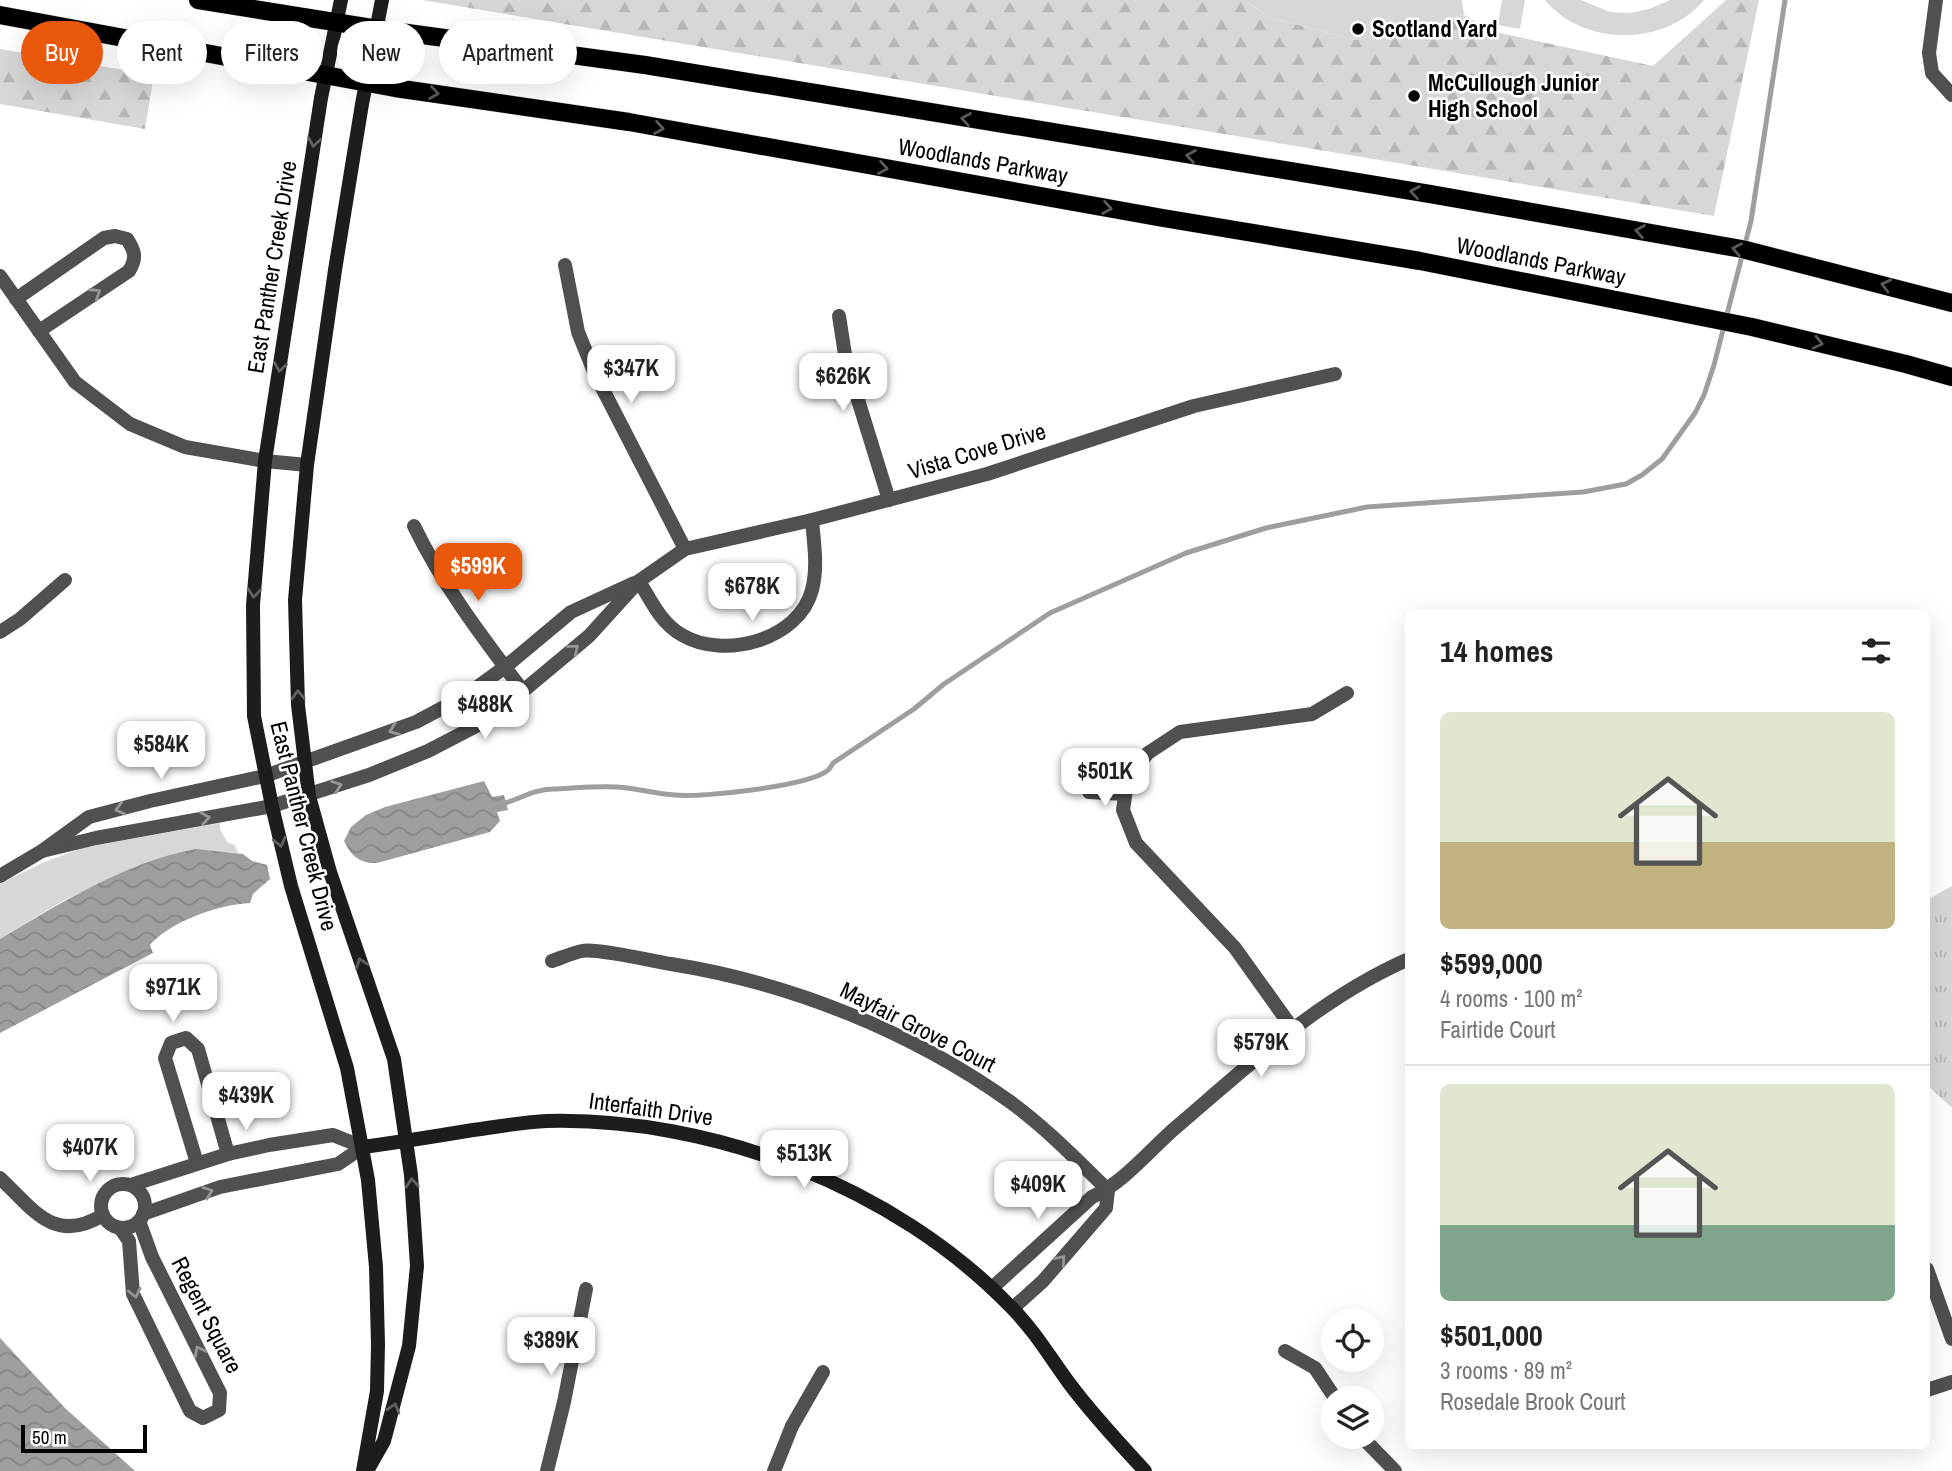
<!DOCTYPE html>
<html lang="en">
<head>
<meta charset="utf-8">
<style>
	body { margin:0; font-family:"Archivo Narrow",sans-serif; background:#f6f6f6; color:#222; height:100vh; display:flex; flex-direction:column; font-size:26px; white-space:nowrap }
	* { box-sizing:border-box; margin:0 }
	p { font-size:23px; color:#767676 }
	.icon { flex:none; width:38px; height:38px; fill:none; stroke:currentColor; stroke-width:2; stroke-linecap:round; stroke-linejoin:round }
	.map { position:relative; flex:1; overflow:hidden }
	.sheet { position:absolute; left:1405px; top:609px; width:525px; height:840px; display:flex; flex-direction:column; background:#fff; border-radius:10px; box-shadow:0 7px 28px #0002 }
	.sheet>* { flex:none }
	.guide { position:absolute; left:21px; top:21px; width:665px; height:63px; display:flex; gap:14px }
	.fabs { position:absolute; left:1321px; top:1309px; display:grid; gap:14px }
	.fabs a { display:grid; place-items:center; width:63px; height:63px; border-radius:50%; background:#fff; box-shadow:0 7px 28px #0002; font-size:35px }
	.scale { position:absolute; left:21px; bottom:18px; width:126px; box-sizing:border-box; padding-left:7px; border:4px solid #000; border-top:0; font-size:19px; line-height:24px; white-space:nowrap; color:#000; -webkit-text-stroke:5px #fff; paint-order:stroke }
	.price { position:absolute; translate:-50% -60px; padding:0 16px; border-radius:14px; background:#fff; color:#222; font-size:23px; line-height:46px; filter:drop-shadow(0 2px 4px #0008) }
	.price::after { content:''; position:absolute; left:50%; top:42px; width:21px; height:16px; margin-left:-10px; background:inherit; clip-path:polygon(0 0,100% 0,50% 100%) }
	.price.on { background:#ea580c; color:#fff }
	ul { padding:0; list-style:none }
	li { display:grid; align-content:center; gap:14px; height:371px; padding:0 35px }
	li+li { border-top:2px solid #e0e0e0 }
	li span { display:grid; place-items:center; height:217px; border-radius:10px; color:#555 }
	li>.icon { margin-inline-start:auto }
	span .icon { width:126px; height:126px; fill:#fffc; stroke-width:1 }
	li b { font-size:30px }
	h2 { display:flex; justify-content:space-between; align-items:center; height:84px; padding:0 35px; font-size:30px }
	.pill { padding:0 24px; border-radius:32px; background:#fff; box-shadow:0 7px 28px #0002; font-size:24px; line-height:63px }
	.pill.on { background:#ea580c; color:#fff }
	.map>svg:first-child { display:block }
	.grass { fill:#d7d7d7 }
	.forest { fill:url(#forest-firs) }
	.park { fill:url(#park-tufts) }
	.water { fill:url(#water-waves) }
	.lines { fill:none; stroke-linecap:round; stroke-linejoin:round }
	.stream { stroke:#9e9e9e; stroke-width:5 }
	.primary-casing { stroke:#dbdbdb; stroke-width:19 }
	.street { stroke:#505050; stroke-width:14 }
	.secondary { stroke:#1d1d1d; stroke-width:14 }
	.primary { stroke:#000; stroke-width:18 }
	.oneway { stroke:#595959 }
	.oneway2 { stroke:#616161 }
	.oneway3 { stroke:#969696 }
	.poi-dot { fill:#000; stroke:#fff; stroke-width:2.5 }
	.labels { text-anchor:middle; stroke-width:5; stroke-linejoin:round; paint-order:stroke }
	.poi-label { font-size:23px; font-weight:bold; fill:#000; stroke:#fff; text-anchor:start }
	.street-label { font-size:23px; fill:#000; stroke:#fff }
</style>
</head>
<body>
<div class="map">
<svg width="1952" height="1471" viewBox="0 0 1952 1471">
	<defs>
		<pattern id="forest-firs" width="22" height="20" patternUnits="userSpaceOnUse" patternTransform="scale(1.75)"><rect width="22" height="20" fill="#d7d7d7"/><path d="M5 1l3.5 6h-7zM16 11l3.5 6h-7z" fill="#b7b7b7"/></pattern>
		<pattern id="park-tufts" width="24" height="20" patternUnits="userSpaceOnUse" patternTransform="scale(1.75)"><rect width="24" height="20" fill="#d7d7d7"/><path d="M3 7l-1-3M5 7V3M7 7l1-3M15 17l-1-3M17 17v-4M19 17l1-3" fill="none" stroke="#b7b7b7"/></pattern>
		<pattern id="water-waves" width="16" height="10" patternUnits="userSpaceOnUse" patternTransform="scale(1.75)"><rect width="16" height="10" fill="#9e9e9e"/><path d="M0 5q4-4 8 0t8 0" fill="none" stroke="#868686"/></pattern>
	</defs>
	<rect width="100%" height="100%" fill="#fff"/>
	<g class="grass">
		<polygon points="1245,0 1462,0 1464,15 1355,40 1268,17"/>
		<polygon points="1502,0 1525,0 1520,29 1498,25"/>
		<path d="M 1545,0 L 1581,0 L 1610,12 L 1630,13 L 1649,9 L 1670,0 L 1704,0 C 1665,47 1584,47 1545,0 Z"/>
		<polygon points="220,823 220,829 227,842 235,845 238,853 196,850 173,854 124,872 59,903 0,939 0,884 42,863 82,848"/>
	</g>
	<g class="forest">
		<polygon points="422,0 1245,0 1268,17 1355,40 1464,15 1491,31 1653,66 1726,0 1759,0 1714,216"/>
		<polygon points="0,49 154,75 145,129 0,104"/>
	</g>
	<polygon class="park" points="1952,886 1952,1108 1927,1085 1927,900"/>
	<g class="water">
		<path d="M 484,781 L 492,797 L 504,795 L 508,810 L 497,812 L 500,821 L 490,832 L 377,863 C 360,864 351,856 344,841 L 351,827 L 366,815 L 385,807 Z"/>
		<path d="M 196,849 L 243,854 L 252,861 L 267,865 L 270,879 L 253,894 L 250,903 C 220,904 169,922 150,945 L 153,953 L 0,1033 L 0,939 C 61,903 125,862 196,849 Z"/>
		<polygon points="0,1338 65,1408 135,1471 0,1471"/>
	</g>
	<g class="lines">
		<path class="stream" d="M 502,804 C 520,799 534,789 553,789 C 574,788 596,786 617,787 C 637,788 655,794 675,795 C 702,798 807,786 827,771 C 828,771 833,764 833,763 L 914,709 L 944,684 L 1050,613 L 1186,553 L 1266,528 L 1367,507 L 1583,492 L 1626,484 L 1642,475 L 1662,459 L 1695,413 L 1704,395 L 1714,365 L 1751,221 L 1785,0"/>
		<defs>
			<g id="primary">
				<polyline points="198,0 378,29 645,65 1430,194 1742,249 1952,303"/>
				<polyline points="0,15 395,88 629,122 1163,218 1420,261 1752,327 1906,364 1952,377"/>
			</g>
		</defs>
		<use href="#primary" class="primary-casing"/>
		<g class="street">
			<polyline points="1936,0 1929,53 1932,73 1952,95"/>
			<polyline points="565,265 578,332 595,374 685,549"/>
			<polyline points="0,276 75,382 130,424 185,447 265,461 307,465"/>
			<path d="M 16,299 L 104,238 L 115,236 L 127,239 C 135,251 137,258 129,271 L 39,331"/>
			<polyline points="839,316 846,361 889,500"/>
			<path d="M 414,526 C 443,586 483,638 523,691"/>
			<path d="M 639,581 C 651,601 661,623 682,635 C 724,660 799,640 812,590 C 818,567 814,544 812,520"/>
			<polyline points="0,632 20,619 65,580"/>
			<polyline points="1089,792 1125,794"/>
			<polyline points="42,851 96,838 272,806 369,775 428,751 480,724 523,691 589,636 639,581 685,549 812,520 987,474 1194,406 1335,374"/>
			<polyline points="0,876 42,851 89,817 150,801 265,776 416,722 465,696 505,667 571,612 634,583"/>
			<path d="M 552,961 C 561,958 572,953 582,951 C 596,948 653,961 671,964 C 791,983 910,1031 1009,1101 C 1045,1127 1076,1159 1108,1190"/>
			<polyline points="1293,1029 1235,948 1136,843 1123,810 1128,776 1148,753 1180,732 1312,714 1347,693"/>
			<polyline points="197,1163 165,1058 171,1043 186,1038 198,1049 228,1154"/>
			<path d="M 0,1178 C 33,1209 54,1245 103,1215"/>
			<circle cx="123" cy="1206" r="22"/>
			<polyline points="131,1185 228,1154 269,1145 333,1135 363,1147"/>
			<polyline points="143,1214 220,1187 338,1164 363,1147"/>
			<polyline points="120,1228 129,1241 133,1294 190,1411 203,1418 219,1410 220,1393 152,1257 139,1221"/>
			<polyline points="1927,1269 1952,1339"/>
			<path d="M 992,1288 L 1092,1197 C 1123,1183 1148,1152 1174,1129 C 1248,1066 1319,998 1409,959"/>
			<polyline points="1013,1308 1043,1281 1106,1208 1108,1190"/>
			<polyline points="1285,1351 1315,1368 1335,1398"/>
			<polyline points="1927,1390 1952,1382"/>
			<polyline points="1362,1437 1395,1471"/>
			<polyline points="547,1471 564,1402 586,1289"/>
			<polyline points="774,1471 792,1426 823,1372"/>
		</g>
		<g class="secondary">
			<polyline points="341,0 321,98 265,461 253,605 254,716 272,806 291,886 347,1068 368,1180 376,1267 378,1344 377,1391 363,1471"/>
			<path d="M 363,1147 C 400,1142 437,1136 473,1130 C 497,1127 522,1122 547,1121 C 713,1117 895,1187 1011,1307 C 1034,1330 1050,1357 1069,1383 C 1092,1414 1119,1443 1145,1471"/>
			<polyline points="367,1471 384,1441 409,1346 417,1266 411,1175 394,1059 330,872 309,796 298,705 295,600 307,465 335,270 362,104 382,0"/>
		</g>
		<use href="#primary" class="primary"/>
	</g>
	<defs><path id="oneway-chevron" d="M-2-3.5L2.5 0L-2 3.5" fill="none" stroke-width="1.6" stroke-linecap="round" stroke-linejoin="round" transform="scale(1.75)"/></defs>
	<g class="oneway">
		<use href="#oneway-chevron" transform="translate(434 93) rotate(8)"/>
		<use href="#oneway-chevron" transform="translate(966 119) rotate(-171)"/>
		<use href="#oneway-chevron" transform="translate(659 128) rotate(10)"/>
		<use href="#oneway-chevron" transform="translate(1191 156) rotate(-171)"/>
		<use href="#oneway-chevron" transform="translate(883 168) rotate(10)"/>
		<use href="#oneway-chevron" transform="translate(1415 192) rotate(-171)"/>
		<use href="#oneway-chevron" transform="translate(1107 208) rotate(10)"/>
		<use href="#oneway-chevron" transform="translate(1640 231) rotate(-170)"/>
		<use href="#oneway-chevron" transform="translate(1737 249) rotate(-169)"/>
		<use href="#oneway-chevron" transform="translate(1886 285) rotate(-166)"/>
		<use href="#oneway-chevron" transform="translate(1818 343) rotate(13)"/>
	</g>
	<g class="oneway2">
		<use href="#oneway-chevron" transform="translate(314 142) rotate(99)"/>
		<use href="#oneway-chevron" transform="translate(280 367) rotate(99)"/>
		<use href="#oneway-chevron" transform="translate(254 593) rotate(95)"/>
		<use href="#oneway-chevron" transform="translate(298 695) rotate(-92)"/>
		<use href="#oneway-chevron" transform="translate(280 842) rotate(76)"/>
		<use href="#oneway-chevron" transform="translate(361 963) rotate(-109)"/>
		<use href="#oneway-chevron" transform="translate(412 1183) rotate(-94)"/>
		<use href="#oneway-chevron" transform="translate(394 1408) rotate(-74)"/>
	</g>
	<g class="oneway3">
		<use href="#oneway-chevron" transform="translate(96 293) rotate(-33)"/>
		<use href="#oneway-chevron" transform="translate(574 649) rotate(-40)"/>
		<use href="#oneway-chevron" transform="translate(394 730) rotate(159)"/>
		<use href="#oneway-chevron" transform="translate(337 786) rotate(-19)"/>
		<use href="#oneway-chevron" transform="translate(120 809) rotate(165)"/>
		<use href="#oneway-chevron" transform="translate(205 818) rotate(-10)"/>
		<use href="#oneway-chevron" transform="translate(208 1192) rotate(-20)"/>
		<use href="#oneway-chevron" transform="translate(1061 1260) rotate(-49)"/>
		<use href="#oneway-chevron" transform="translate(135 1293) rotate(77)"/>
		<use href="#oneway-chevron" transform="translate(199 1351) rotate(-117)"/>
	</g>
	<g class="poi-dot">
		<circle cx="1358" cy="29" r="7"/>
		<circle cx="1414" cy="96" r="7"/>
	</g>
	<g class="labels">
		<g class="poi-label">
			<text x="1372" y="37">Scotland Yard</text>
			<text x="1428" y="91">McCullough Junior<tspan x="1428" dy="26">High School</tspan></text>
		</g>
		<g class="street-label">
			<text transform="translate(983 161) rotate(10)" y="8">Woodlands Parkway</text>
			<text transform="translate(1541 261) rotate(11)" y="8">Woodlands Parkway</text>
			<text transform="translate(272 267) rotate(-81)" y="8">East Panther Creek Drive</text>
			<text transform="translate(977 451) rotate(-17)" y="8">Vista Cove Drive</text>
			<text transform="translate(304 826) rotate(76)" y="8">East Panther Creek Drive</text>
			<text transform="translate(918 1027) rotate(27)" y="8">Mayfair Grove Court</text>
			<text transform="translate(651 1109) rotate(8)" y="8">Interfaith Drive</text>
			<text transform="translate(207 1315) rotate(63)" y="8">Regent Square</text>
		</g>
	</g>
</svg>
<div class="fabs">
<a><svg class="icon" aria-label="locate" viewBox="0 0 24 24"><circle cx="12" cy="12" r="6"/><path d="M12 2v4M12 18v4M2 12h4M18 12h4"/></svg></a>
<a><svg class="icon" aria-label="layers" viewBox="0 0 24 24"><path d="M12 4l9 5-9 5-9-5zM3 14l9 5 9-5"/></svg></a>
</div>
<div class="scale">50 m</div>
<b class="price" style="left:631px;top:405px">$347K</b>
<b class="price" style="left:843px;top:413px">$626K</b>
<b class="price on" style="left:478px;top:603px">$599K</b>
<b class="price" style="left:752px;top:623px">$678K</b>
<b class="price" style="left:485px;top:741px">$488K</b>
<b class="price" style="left:161px;top:781px">$584K</b>
<b class="price" style="left:1105px;top:808px">$501K</b>
<b class="price" style="left:173px;top:1024px">$971K</b>
<b class="price" style="left:1261px;top:1079px">$579K</b>
<b class="price" style="left:246px;top:1132px">$439K</b>
<b class="price" style="left:90px;top:1184px">$407K</b>
<b class="price" style="left:804px;top:1190px">$513K</b>
<b class="price" style="left:1038px;top:1221px">$409K</b>
<b class="price" style="left:551px;top:1377px">$389K</b>
<div class="guide">
<a class="pill on">Buy</a>
<a class="pill">Rent</a>
<a class="pill">Filters</a>
<a class="pill">New</a>
<a class="pill">Apartment</a>
</div>
<section class="sheet">
<h2>14 homes<svg class="icon" aria-label="filters" viewBox="0 0 24 24"><path d="M4 7h16M4 17h16"/><circle cx="9" cy="7" r="2"/><circle cx="15" cy="17" r="2"/></svg></h2>
<ul>
<li><span style="background:linear-gradient(#dfe7d0 60%,#c2b280 0)"><svg class="icon" aria-label="home" viewBox="0 0 24 24"><path d="M3 11l9-7 9 7M6 9v11h12V9"/></svg></span><div><b>$599,000</b><p>4 rooms · 100 m²</p><p>Fairtide Court</p></div></li>
<li><span style="background:linear-gradient(#dfe7d0 65%,#7fa58c 0)"><svg class="icon" aria-label="home" viewBox="0 0 24 24"><path d="M3 11l9-7 9 7M6 9v11h12V9"/></svg></span><div><b>$501,000</b><p>3 rooms · 89 m²</p><p>Rosedale Brook Court</p></div></li>
</ul>
</section>
</div>
</body>
</html>
